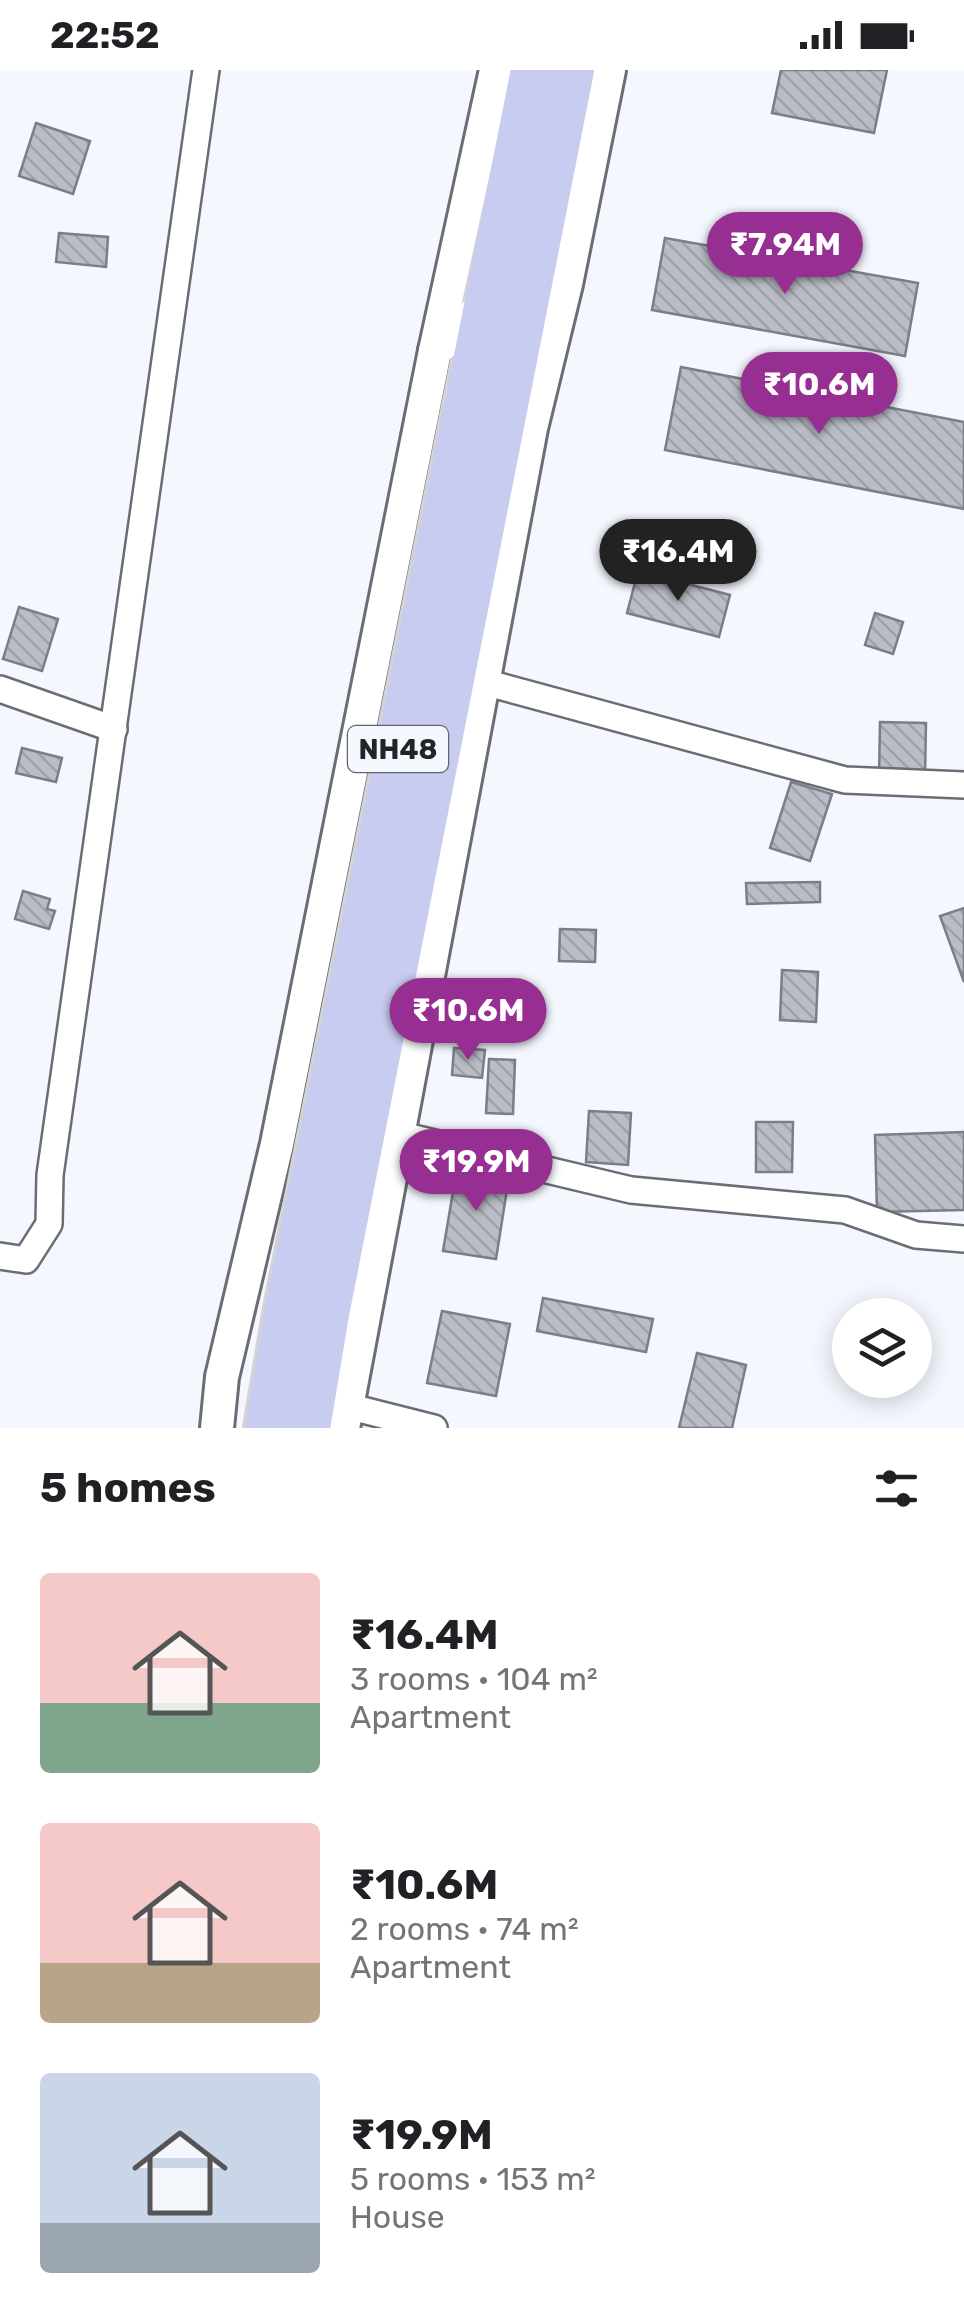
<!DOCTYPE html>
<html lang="en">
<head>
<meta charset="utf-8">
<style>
	body { margin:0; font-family:Rubik,sans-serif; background:#f6f6f6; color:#202124; height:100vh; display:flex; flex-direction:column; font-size:38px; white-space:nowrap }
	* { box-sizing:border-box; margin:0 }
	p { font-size:32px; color:#757577 }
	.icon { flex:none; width:55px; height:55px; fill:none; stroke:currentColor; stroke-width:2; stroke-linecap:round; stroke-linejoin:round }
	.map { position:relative; height:1358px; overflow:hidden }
	.drawer { display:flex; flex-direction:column; background:#fff; flex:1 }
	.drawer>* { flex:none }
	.fabs { position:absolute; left:832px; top:1228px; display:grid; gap:20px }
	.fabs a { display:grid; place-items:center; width:100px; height:100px; border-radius:50%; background:#fff; box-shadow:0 5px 25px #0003; font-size:50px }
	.price { position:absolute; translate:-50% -85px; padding:0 22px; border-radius:35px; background:#972f92; color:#fff; font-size:32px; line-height:65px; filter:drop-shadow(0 2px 5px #0008) }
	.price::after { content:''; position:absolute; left:50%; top:60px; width:30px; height:22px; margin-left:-15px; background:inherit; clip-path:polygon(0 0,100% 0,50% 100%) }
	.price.active { background:#222; color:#fff }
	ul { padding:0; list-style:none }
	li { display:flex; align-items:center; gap:30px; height:250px; padding:0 40px }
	li span { display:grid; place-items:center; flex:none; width:280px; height:200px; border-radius:10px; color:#555 }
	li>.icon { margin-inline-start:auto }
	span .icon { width:120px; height:120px; fill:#fffc; stroke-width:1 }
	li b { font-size:42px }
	h2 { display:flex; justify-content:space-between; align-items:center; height:120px; padding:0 40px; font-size:42px }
	.status { display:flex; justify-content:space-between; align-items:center; height:70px; padding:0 50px; background:#fff; direction:ltr }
	.status svg { height:28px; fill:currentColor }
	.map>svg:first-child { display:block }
	.building { fill:url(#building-back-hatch); stroke:#7b7e86; stroke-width:2.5 }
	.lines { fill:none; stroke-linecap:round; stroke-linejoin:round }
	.minor-casing { stroke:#6a6d74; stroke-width:30 }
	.tertiary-casing { stroke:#6a6d74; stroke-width:38 }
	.trunk-casing { stroke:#d3d3d4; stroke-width:48 }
	.minor { stroke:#fff; stroke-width:25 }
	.tertiary { stroke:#fff; stroke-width:32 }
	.trunk { stroke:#c8ccf0; stroke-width:42 }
	.labels { text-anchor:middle; stroke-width:9; stroke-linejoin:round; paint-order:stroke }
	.shield { fill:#f4f7fe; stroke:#626368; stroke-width:2.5 }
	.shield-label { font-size:28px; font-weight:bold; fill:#232427 }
</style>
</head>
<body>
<div class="status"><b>22:52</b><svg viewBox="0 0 49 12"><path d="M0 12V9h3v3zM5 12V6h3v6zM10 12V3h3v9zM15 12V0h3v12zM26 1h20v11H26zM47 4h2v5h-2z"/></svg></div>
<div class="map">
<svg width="964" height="1358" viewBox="0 0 964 1358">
	<defs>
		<pattern id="building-back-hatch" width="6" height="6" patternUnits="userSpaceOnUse" patternTransform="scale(2.5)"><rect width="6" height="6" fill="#babdc6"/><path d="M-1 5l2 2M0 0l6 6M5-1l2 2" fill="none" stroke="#a0a2aa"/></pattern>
	</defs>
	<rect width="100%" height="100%" fill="#f4f7fe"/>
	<g class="building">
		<polygon points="781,0 887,0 874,63 772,43"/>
		<polygon points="36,53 90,71 73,124 19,106"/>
		<polygon points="59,163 108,167 106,197 56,192"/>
		<polygon points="665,168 918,213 905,286 652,240"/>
		<polygon points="681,297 964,352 964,439 665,380"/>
		<polygon points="638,501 730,525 719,567 627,543"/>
		<polygon points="19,537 58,549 42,601 3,589"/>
		<polygon points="875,543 903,552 893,584 865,575"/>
		<polygon points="880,652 926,653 925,707 879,707"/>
		<polygon points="22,678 62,688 56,712 16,703"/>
		<polygon points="791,712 832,724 810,791 770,778"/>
		<polygon points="820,812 820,832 747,834 746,813"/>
		<polygon points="23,821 50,829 47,839 55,841 49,859 15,849"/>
		<polygon points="964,838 964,912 940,846"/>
		<polygon points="560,859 596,860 595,892 559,891"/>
		<polygon points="782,900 818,902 816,952 780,950"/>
		<polygon points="454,978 485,980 482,1008 452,1005"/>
		<polygon points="489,989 515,990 513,1044 486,1043"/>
		<polygon points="589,1041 631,1043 628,1095 586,1092"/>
		<polygon points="756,1052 793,1052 792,1102 756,1102"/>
		<polygon points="964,1062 964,1140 877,1142 875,1065"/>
		<polygon points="457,1098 509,1107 496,1189 443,1181"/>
		<polygon points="543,1228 653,1249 646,1282 537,1261"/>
		<polygon points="442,1241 510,1254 496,1326 427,1313"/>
		<polygon points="697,1283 746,1295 732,1358 679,1358"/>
	</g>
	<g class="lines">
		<defs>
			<g id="minor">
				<polyline points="484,612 845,710 964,715"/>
				<polyline points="0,619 114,659"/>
				<polyline points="397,1064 631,1120 845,1140 916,1165 964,1169"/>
				<polyline points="0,1186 26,1190 49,1154 50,1105 206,0"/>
				<polyline points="347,1336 434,1358"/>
			</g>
			<g id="tertiary">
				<polyline points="435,281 496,0"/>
				<polyline points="217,1358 222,1307 277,1074 435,281 486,233"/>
				<polyline points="343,1358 531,358 566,214 609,0"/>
			</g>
			<g id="trunk">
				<polyline points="266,1358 286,1239 532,0"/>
				<polyline points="309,1358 328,1244 573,0"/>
			</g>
		</defs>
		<use href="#minor" class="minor-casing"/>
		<use href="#tertiary" class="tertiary-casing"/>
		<use href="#trunk" class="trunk-casing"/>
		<use href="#minor" class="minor"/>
		<use href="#tertiary" class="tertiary"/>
		<use href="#trunk" class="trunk"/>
	</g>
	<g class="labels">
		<rect class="shield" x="348" y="656" width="100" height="46" rx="8"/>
		<g class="shield-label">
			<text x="398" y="689">NH48</text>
		</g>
	</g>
</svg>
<div class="fabs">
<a><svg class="icon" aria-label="layers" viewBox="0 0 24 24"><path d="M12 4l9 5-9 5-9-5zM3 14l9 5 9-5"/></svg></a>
</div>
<b class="price" style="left:785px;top:227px">₹7.94M</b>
<b class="price" style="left:819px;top:367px">₹10.6M</b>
<b class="price active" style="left:678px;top:534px">₹16.4M</b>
<b class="price" style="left:468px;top:993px">₹10.6M</b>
<b class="price" style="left:476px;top:1144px">₹19.9M</b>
</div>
<section class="drawer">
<h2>5 homes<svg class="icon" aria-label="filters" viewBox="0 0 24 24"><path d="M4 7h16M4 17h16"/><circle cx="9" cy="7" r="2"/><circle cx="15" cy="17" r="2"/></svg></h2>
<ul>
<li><span style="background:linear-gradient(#f6c9c9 65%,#7fa58c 0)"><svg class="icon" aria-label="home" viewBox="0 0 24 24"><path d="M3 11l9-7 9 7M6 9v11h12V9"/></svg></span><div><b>₹16.4M</b><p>3 rooms · 104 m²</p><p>Apartment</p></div></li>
<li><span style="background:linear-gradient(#f6c9c9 70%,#b9a48a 0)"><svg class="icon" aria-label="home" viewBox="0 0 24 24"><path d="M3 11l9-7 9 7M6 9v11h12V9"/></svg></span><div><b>₹10.6M</b><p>2 rooms · 74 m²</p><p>Apartment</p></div></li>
<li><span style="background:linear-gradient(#c9d6e8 75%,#9aa5b1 0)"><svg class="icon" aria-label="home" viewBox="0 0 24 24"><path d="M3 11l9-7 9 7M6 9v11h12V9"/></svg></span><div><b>₹19.9M</b><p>5 rooms · 153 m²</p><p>House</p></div></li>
</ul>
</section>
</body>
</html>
